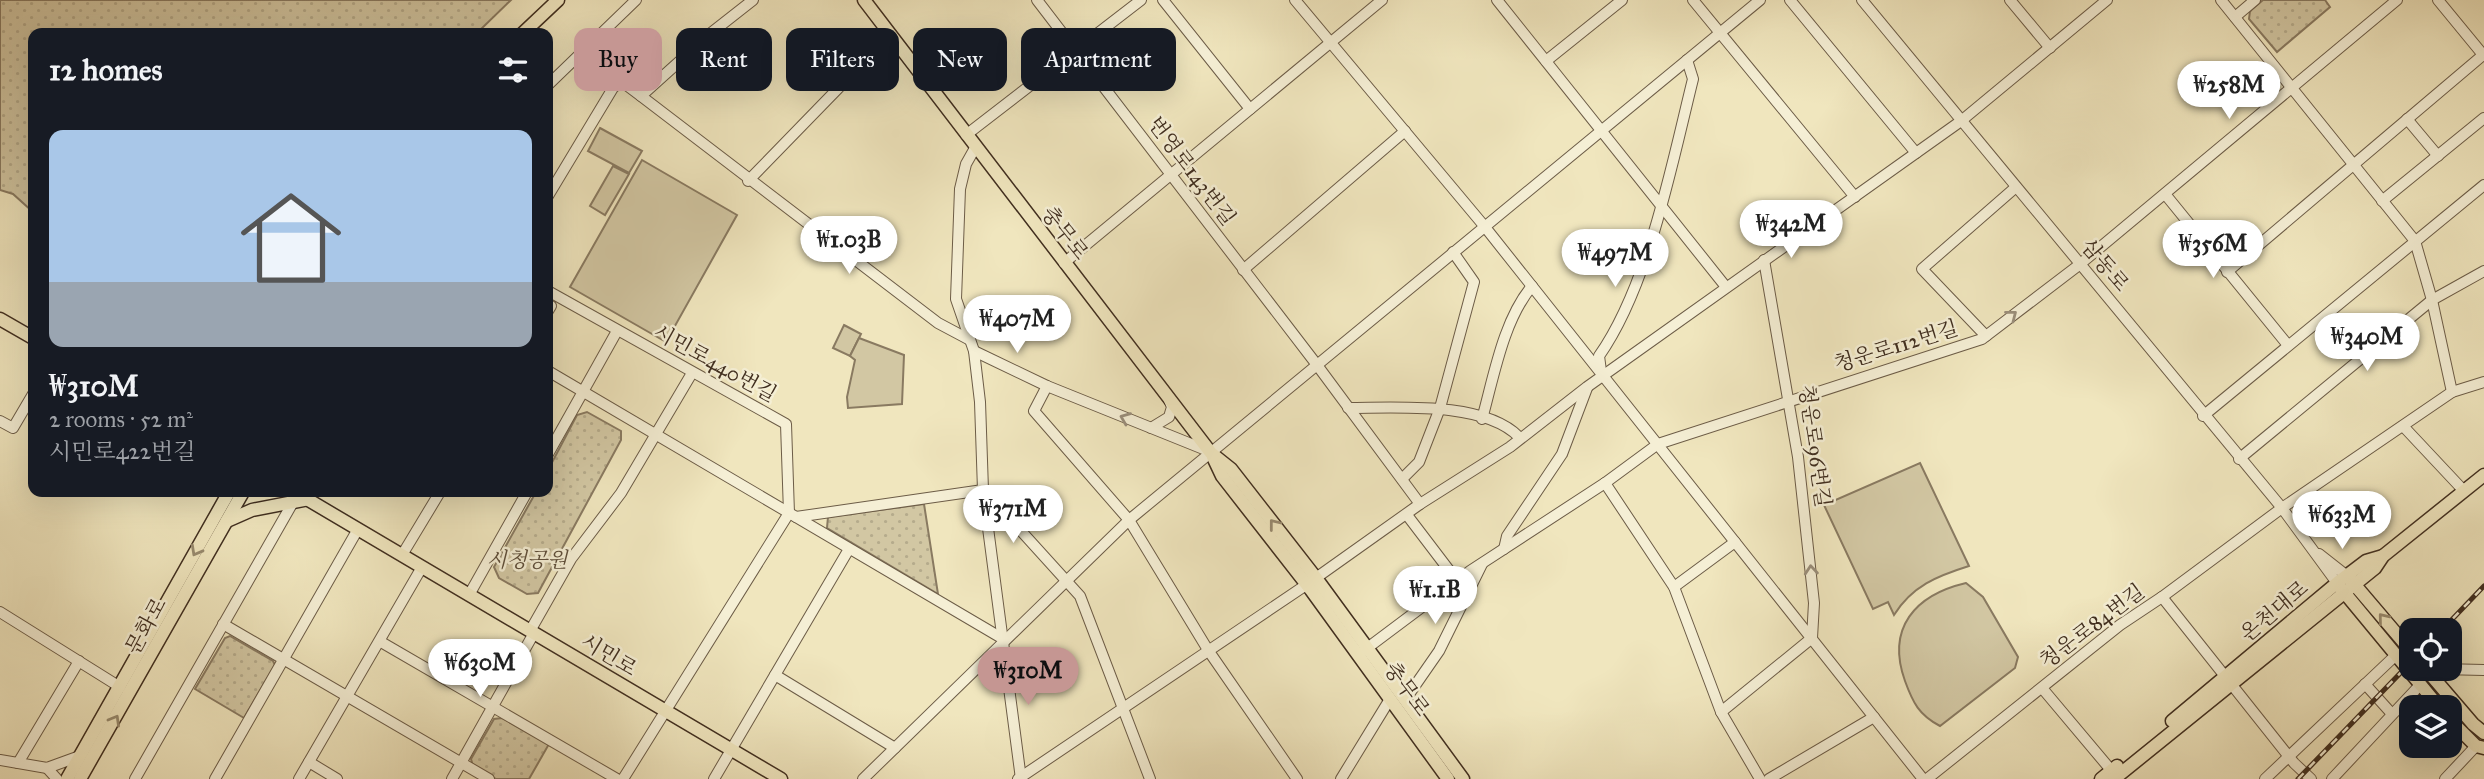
<!DOCTYPE html>
<html lang="en">
<head>
<meta charset="utf-8">
<style>
	body { margin:0; font-family:"IM FELL Great Primer","Noto Serif KR",serif; background:#20242c; color:#f1f3f6; height:100vh; display:flex; flex-direction:column; font-size:26px; white-space:nowrap }
	* { box-sizing:border-box; margin:0 }
	p { font-size:23px; color:#9ea1a6 }
	.icon { flex:none; width:38px; height:38px; fill:none; stroke:currentColor; stroke-width:2; stroke-linecap:round; stroke-linejoin:round }
	.map { position:relative; flex:1; overflow:hidden }
	.side { position:absolute; left:28px; top:28px; width:525px; height:469px; display:flex; flex-direction:column; background:#171b24; border-radius:14px; box-shadow:0 7px 28px #0002 }
	.side>* { flex:none }
	.top-card { position:absolute; left:574px; top:28px; width:665px; height:63px; display:flex; gap:14px }
	.buttons { position:absolute; left:2399px; top:618px; display:grid; gap:14px }
	.buttons a { display:grid; place-items:center; width:63px; height:63px; border-radius:14px; background:#171b24; box-shadow:0 7px 28px #0002; font-size:35px }
	.price { position:absolute; translate:-50% -60px; padding:0 16px; border-radius:24px; background:#fff; color:#222; font-size:23px; line-height:46px; filter:drop-shadow(0 2px 4px #0008) }
	.price::after { content:''; position:absolute; left:50%; top:42px; width:21px; height:16px; margin-left:-10px; background:inherit; clip-path:polygon(0 0,100% 0,50% 100%) }
	.price.selected { background:#c59692; color:#111 }
	ul { padding:0; list-style:none }
	li { display:grid; align-content:center; gap:14px; height:371px; padding:0 21px }
	li+li { border-top:2px solid #363941 }
	li span { display:grid; place-items:center; height:217px; border-radius:14px; color:#555 }
	li>.icon { margin-inline-start:auto }
	span .icon { width:126px; height:126px; fill:#fffc; stroke-width:1 }
	li b { font-size:30px }
	h2 { display:flex; justify-content:space-between; align-items:center; height:84px; padding:0 21px; font-size:30px }
	.tag { padding:0 24px; border-radius:14px; background:#171b24; box-shadow:0 7px 28px #0002; font-size:24px; line-height:63px }
	.tag.selected { background:#c59692; color:#111 }
	.map>svg:first-child { display:block }
	.grass { fill:url(#grass-tufts); stroke:#897a61; stroke-width:2 }
	.park { fill:url(#park-dots); stroke:#897a61; stroke-width:2 }
	.pitch { fill:#d2c7a3; stroke:#897a61; stroke-width:2 }
	.lines { fill:none; stroke-linecap:round; stroke-linejoin:round }
	.minor-casing { stroke:#6c5c47; stroke-width:12 }
	.major-casing { stroke:#402e1f; stroke-width:15 }
	.minor { stroke:#f5efd5; stroke-width:10 }
	.major { stroke:#f0e6be; stroke-width:12 }
	.rail-casing { stroke:#402e1f; stroke-width:5 }
	.rail { stroke:#f5efd5; stroke-width:2.5; stroke-dasharray:8; stroke-linecap:butt }
	.oneway { stroke:#9a8e7a }
	.oneway2 { stroke:#988a6e }
	.labels { text-anchor:middle; stroke-width:5; stroke-linejoin:round; paint-order:stroke }
	.street-label { font-size:21px; fill:#402e1f; stroke:#f5efd5 }
	.park-label { font-size:21px; font-style:italic; fill:#5d4d39; stroke:#f5efd5 }
</style>
</head>
<body>
<div class="map">
<svg width="2484" height="779" viewBox="0 0 2484 779">
	<defs>
		<pattern id="grass-tufts" width="24" height="20" patternUnits="userSpaceOnUse" patternTransform="scale(1.75)"><rect width="24" height="20" fill="#d2c7a3"/><path d="M3 7l-1-3M5 7V3M7 7l1-3M15 17l-1-3M17 17v-4M19 17l1-3" fill="none" stroke="#b5ab8c"/></pattern>
		<pattern id="park-dots" width="8" height="8" patternUnits="userSpaceOnUse" patternTransform="scale(1.75)"><rect width="8" height="8" fill="#d2c7a3"/><path d="M2 2h.1M6 6h.1" fill="none" stroke="#b5ab8c" stroke-width="1.8" stroke-linecap="round"/></pattern>
	</defs>
	<rect width="100%" height="100%" fill="#f0e6be"/>
	<filter id="stains"><feTurbulence type="fractalNoise" baseFrequency=".00286" numOctaves="4"/><feColorMatrix values="0 0 0 0 .2 0 0 0 0 .09 0 0 0 0 .02 0 0 0 .5 -.17"/></filter>
	<radialGradient id="worn" r=".72"><stop offset=".6" stop-color="#630" stop-opacity="0"/><stop offset="1" stop-color="#630" stop-opacity=".3"/></radialGradient>
	<polygon class="grass" points="844,325 861,334 850,356 833,348"/>
	<g class="park">
		<polygon points="0,0 511,0 477,33 33,33 33,212 13,194 0,190"/>
		<polygon points="2263,0 2325,0 2330,7 2277,52 2249,19 2250,11"/>
		<polygon points="587,412 621,431 621,440 538,593 527,594 499,578 494,567 536,492 548,492 548,470 577,415"/>
		<polygon points="924,504 938,594 827,528 828,517"/>
		<polygon points="230,636 273,661 275,665 244,718 195,689 225,638"/>
		<polygon points="502,718 549,744 529,779 496,779 473,766 471,759 494,719"/>
	</g>
	<g class="pitch">
		<polygon points="600,128 642,151 629,173 588,151"/>
		<polygon points="642,160 737,215 666,342 570,287"/>
		<polygon points="613,166 629,174 605,215 590,206"/>
		<polygon points="859,338 904,355 902,404 848,408 847,397 855,360 850,356"/>
		<path d="M 1920,463 L 1969,566 C 1937,576 1912,586 1894,615 L 1888,602 L 1873,609 L 1824,505 Z"/>
		<path d="M 1966,583 L 1983,597 L 2018,657 L 2015,668 L 1940,726 C 1919,715 1913,703 1905,681 C 1886,628 1915,595 1966,583 Z"/>
	</g>
	<g class="lines">
		<defs>
			<g id="minor">
				<polyline points="1037,0 1317,365 1420,504"/>
				<polyline points="1163,0 1250,109"/>
				<polyline points="1295,0 1485,227 1923,779"/>
				<polyline points="1497,0 1726,287"/>
				<polyline points="1693,0 1855,197"/>
				<polyline points="1790,0 1916,153"/>
				<polyline points="1862,0 2282,508 2337,583"/>
				<polyline points="2010,0 2050,48"/>
				<polyline points="2221,0 2415,241 2432,300 2452,392"/>
				<polyline points="2438,0 2484,56"/>
				<polyline points="2235,17 2255,0"/>
				<polyline points="588,46 621,81"/>
				<polyline points="1546,61 1622,0"/>
				<polyline points="548,85 636,0"/>
				<polyline points="641,96 938,323 970,340"/>
				<polyline points="2407,119 2438,156"/>
				<polyline points="966,135 1141,0"/>
				<polyline points="975,148 966,164 960,189 956,299 974,351 980,402 983,490 1021,779"/>
				<polyline points="748,181 890,35"/>
				<polyline points="2165,194 2287,344"/>
				<polyline points="548,196 613,88 621,81 641,96 711,33 753,0"/>
				<polyline points="2382,201 2484,118"/>
				<polyline points="1064,263 1382,0"/>
				<polyline points="1243,270 1405,131"/>
				<polyline points="2227,272 2483,55"/>
				<polyline points="548,291 786,424 789,513 623,779"/>
				<polyline points="548,311 551,306"/>
				<polyline points="1986,336 1922,269 2016,187"/>
				<polyline points="974,351 1047,386 1211,452"/>
				<polyline points="548,371 1005,640"/>
				<path d="M 1601,371 L 1599,356 C 1649,285 1672,163 1693,79 L 1687,60"/>
				<polyline points="1047,386 1034,411 1129,520 1208,650 1297,779"/>
				<path d="M 1348,408 C 1396,408 1484,401 1519,437"/>
				<polyline points="2203,416 2484,185"/>
				<path d="M 1482,419 C 1494,376 1503,321 1532,286"/>
				<polyline points="0,421 13,428 33,394"/>
				<polyline points="2403,426 2464,491"/>
				<polyline points="1151,428 1169,417 1172,407 1169,400"/>
				<polyline points="548,454 617,331"/>
				<polyline points="2239,459 2432,300 2484,271"/>
				<polyline points="1402,479 1419,462 1440,408 1474,282 1453,252"/>
				<polyline points="1605,483 1674,587 1721,712 1760,779"/>
				<polyline points="984,490 1080,596 1150,779"/>
				<polyline points="1407,515 1458,582"/>
				<polyline points="796,517 983,490"/>
				<polyline points="1504,549 1507,536 1562,454 1587,388"/>
				<polyline points="2319,554 2347,576"/>
				<polyline points="402,555 440,492"/>
				<polyline points="1674,587 1735,542"/>
				<polyline points="469,595 527,492"/>
				<polyline points="2162,597 2294,763 2311,779"/>
				<polyline points="0,612 120,687"/>
				<polyline points="223,624 489,779"/>
				<polyline points="530,631 571,559 621,493 692,373"/>
				<polyline points="381,642 617,779"/>
				<polyline points="1362,652 1470,571 1605,483 1658,444 1982,339 2079,265 2397,0"/>
				<polyline points="775,675 895,748"/>
				<polyline points="2430,675 2441,669 2484,670"/>
				<polyline points="2365,684 2392,714"/>
				<polyline points="2042,688 2116,776"/>
				<polyline points="1405,700 1439,651 1482,564"/>
				<polyline points="1721,712 1812,638 1814,603 1798,457 1764,260"/>
				<polyline points="0,760 47,768 80,756"/>
				<polyline points="309,762 337,779"/>
				<polyline points="18,763 79,661"/>
				<polyline points="47,768 57,779"/>
				<polyline points="135,779 292,504"/>
				<polyline points="215,779 358,529"/>
				<polyline points="299,779 422,567"/>
				<polyline points="452,779 534,633"/>
				<polyline points="714,779 849,549"/>
				<polyline points="863,779 1129,520 1760,0"/>
				<polyline points="1018,779 1306,585 1420,504 1510,447 1587,387 1961,121 2107,0"/>
				<polyline points="1341,779 1390,699"/>
				<polyline points="1769,779 1874,717"/>
				<polyline points="1927,779 2120,625 2162,597 2282,508 2452,392 2484,382"/>
				<polyline points="2265,779 2396,655"/>
				<polyline points="2332,779 2420,685"/>
				<polyline points="2445,779 2476,746"/>
			</g>
			<g id="major">
				<polyline points="864,0 1211,453 1231,469 1316,578 1463,779"/>
				<polyline points="523,33 558,0"/>
				<polyline points="0,319 33,338"/>
				<polyline points="1213,457 1222,476 1311,590 1448,779"/>
				<polyline points="295,492 781,779"/>
				<polyline points="227,521 252,510 309,499"/>
				<polyline points="2349,578 2412,652"/>
				<polyline points="2339,586 2439,707"/>
				<polyline points="2425,668 2473,724 2484,733"/>
				<polyline points="2450,720 2476,746 2484,748"/>
				<polyline points="2172,721 2337,583 2366,561 2383,556"/>
				<polyline points="67,779 229,492"/>
				<polyline points="80,779 243,492"/>
				<polyline points="2101,779 2117,766"/>
				<polyline points="2114,779 2375,568 2383,556 2484,475"/>
			</g>
		</defs>
		<use href="#minor" class="minor-casing"/>
		<use href="#major" class="major-casing"/>
		<use href="#minor" class="minor"/>
		<use href="#major" class="major"/>
		<defs>
			<g id="rail">
				<polyline points="2442,630 2484,586"/>
				<polyline points="2298,779 2412,661"/>
			</g>
		</defs>
		<use href="#rail" class="rail-casing"/>
		<use href="#rail" class="rail"/>
	</g>
	<defs><path id="oneway-chevron" d="M-2-3.5L2.5 0L-2 3.5" fill="none" stroke-width="1.6" stroke-linecap="round" stroke-linejoin="round" transform="scale(1.75)"/></defs>
	<g class="oneway">
		<use href="#oneway-chevron" transform="translate(2012 315) rotate(-38)"/>
		<use href="#oneway-chevron" transform="translate(1125 418) rotate(-158)"/>
		<use href="#oneway-chevron" transform="translate(1811 570) rotate(-95)"/>
	</g>
	<g class="oneway2">
		<use href="#oneway-chevron" transform="translate(1274 524) rotate(-128)"/>
		<use href="#oneway-chevron" transform="translate(196 551) rotate(119)"/>
		<use href="#oneway-chevron" transform="translate(2383 618) rotate(-129)"/>
		<use href="#oneway-chevron" transform="translate(115 720) rotate(-60)"/>
	</g>
	<g class="labels">
		<g class="street-label">
			<text transform="translate(1192 171) rotate(53)" y="7">번영로143번길</text>
			<text transform="translate(1065 233) rotate(52)" y="7">충무로</text>
			<text transform="translate(2105 265) rotate(50)" y="7">삼동로</text>
			<text transform="translate(1896 346) rotate(-17)" y="7">청운로112번길</text>
			<text transform="translate(715 363) rotate(29)" y="7">시민로440번길</text>
			<text transform="translate(1815 446) rotate(82)" y="7">청운로96번길</text>
			<text transform="translate(2274 611) rotate(-40)" y="7">온천대로</text>
			<text transform="translate(146 626) rotate(-61)" y="7">문화로</text>
			<text transform="translate(2092 626) rotate(-37)" y="7">청운로84번길</text>
			<text transform="translate(609 655) rotate(31)" y="7">시민로</text>
			<text transform="translate(1407 689) rotate(54)" y="7">충무로</text>
		</g>
		<g class="park-label">
			<text x="527" y="567">시청공원</text>
		</g>
	</g>
	<rect width="100%" height="100%" filter="url(#stains)"/>
	<rect width="100%" height="100%" fill="url(#worn)"/>
</svg>
<div class="buttons">
<a><svg class="icon" aria-label="locate" viewBox="0 0 24 24"><circle cx="12" cy="12" r="6"/><path d="M12 2v4M12 18v4M2 12h4M18 12h4"/></svg></a>
<a><svg class="icon" aria-label="layers" viewBox="0 0 24 24"><path d="M12 4l9 5-9 5-9-5zM3 14l9 5 9-5"/></svg></a>
</div>
<b class="price" style="left:2229px;top:121px">₩258M</b>
<b class="price" style="left:1791px;top:260px">₩342M</b>
<b class="price" style="left:849px;top:276px">₩1.03B</b>
<b class="price" style="left:2213px;top:280px">₩356M</b>
<b class="price" style="left:1615px;top:289px">₩497M</b>
<b class="price" style="left:1017px;top:355px">₩407M</b>
<b class="price" style="left:2367px;top:373px">₩340M</b>
<b class="price" style="left:1013px;top:545px">₩371M</b>
<b class="price" style="left:2342px;top:551px">₩633M</b>
<b class="price" style="left:1435px;top:626px">₩1.1B</b>
<b class="price" style="left:480px;top:699px">₩630M</b>
<b class="price selected" style="left:1028px;top:707px">₩310M</b>
<div class="top-card">
<a class="tag selected">Buy</a>
<a class="tag">Rent</a>
<a class="tag">Filters</a>
<a class="tag">New</a>
<a class="tag">Apartment</a>
</div>
<section class="side">
<h2>12 homes<svg class="icon" aria-label="filters" viewBox="0 0 24 24"><path d="M4 7h16M4 17h16"/><circle cx="9" cy="7" r="2"/><circle cx="15" cy="17" r="2"/></svg></h2>
<ul>
<li><span style="background:linear-gradient(#a9c7e8 70%,#9aa5b1 0)"><svg class="icon" aria-label="home" viewBox="0 0 24 24"><path d="M3 11l9-7 9 7M6 9v11h12V9"/></svg></span><div><b>₩310M</b><p>2 rooms · 52 m²</p><p>시민로422번길</p></div></li>
</ul>
</section>
</div>
</body>
</html>
